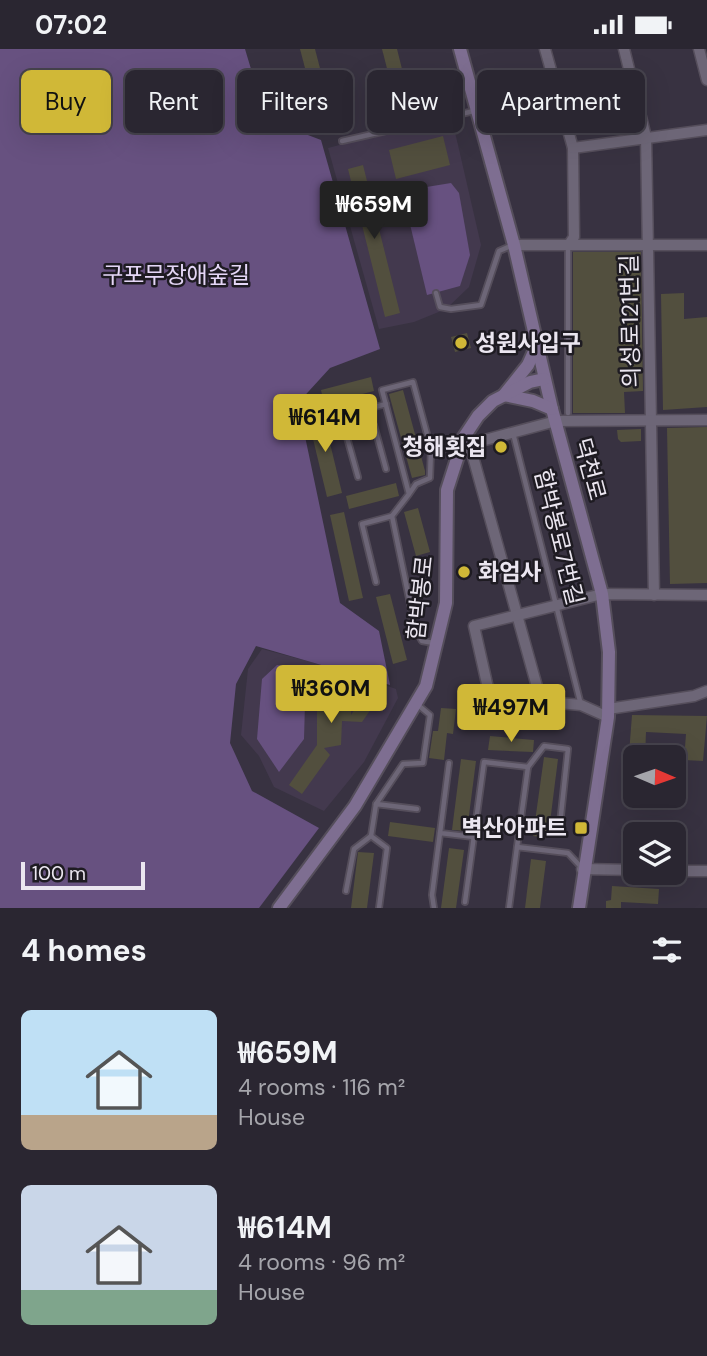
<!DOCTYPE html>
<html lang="en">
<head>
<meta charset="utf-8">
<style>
	body { margin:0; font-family:"DM Sans","Noto Sans KR",sans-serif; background:#36323d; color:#f1f3f6; height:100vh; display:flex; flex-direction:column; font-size:26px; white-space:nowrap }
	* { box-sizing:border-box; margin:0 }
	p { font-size:23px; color:#a5a5ab }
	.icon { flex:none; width:38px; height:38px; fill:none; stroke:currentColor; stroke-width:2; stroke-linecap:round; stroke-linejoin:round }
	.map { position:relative; height:859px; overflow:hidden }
	.details { display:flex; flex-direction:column; background:#2a2631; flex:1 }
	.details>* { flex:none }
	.top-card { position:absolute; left:21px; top:21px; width:665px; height:63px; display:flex; gap:14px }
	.needle { width:46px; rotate:92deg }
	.controls { position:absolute; left:623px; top:696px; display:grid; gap:14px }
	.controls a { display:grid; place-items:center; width:63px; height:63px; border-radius:10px; background:#2a2631; box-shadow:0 7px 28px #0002,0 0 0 2px #46434d; font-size:35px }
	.scale { position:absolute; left:21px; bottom:18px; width:124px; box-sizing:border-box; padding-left:7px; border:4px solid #ebe6f0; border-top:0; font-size:19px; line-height:24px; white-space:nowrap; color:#ebe6f0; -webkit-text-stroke:5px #1e1b22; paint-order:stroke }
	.price { position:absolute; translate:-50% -60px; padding:0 16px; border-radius:7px; background:#d0b837; color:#111; font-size:23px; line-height:46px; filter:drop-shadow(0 2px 4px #0008) }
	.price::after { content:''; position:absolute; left:50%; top:42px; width:21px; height:16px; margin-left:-10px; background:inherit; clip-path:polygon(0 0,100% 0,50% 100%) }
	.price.current { background:#222; color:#fff }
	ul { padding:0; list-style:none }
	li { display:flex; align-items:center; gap:21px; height:175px; padding:0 21px }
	li span { display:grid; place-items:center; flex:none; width:196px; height:140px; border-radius:10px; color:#555 }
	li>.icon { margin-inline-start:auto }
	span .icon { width:84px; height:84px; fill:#fffc; stroke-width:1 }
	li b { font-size:30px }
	h2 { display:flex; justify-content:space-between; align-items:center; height:84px; padding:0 21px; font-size:30px }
	.pill { padding:0 24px; border-radius:10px; background:#2a2631; box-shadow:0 7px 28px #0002,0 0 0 2px #46434d; font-size:24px; line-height:63px }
	.pill.current { background:#d0b837; color:#111 }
	.status { display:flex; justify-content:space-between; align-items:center; height:49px; padding:0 35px; background:#2a2631; direction:ltr }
	.status svg { height:19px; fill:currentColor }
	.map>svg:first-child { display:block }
	.built { fill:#43394e }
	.green { fill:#675180 }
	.building { fill:#524f3e }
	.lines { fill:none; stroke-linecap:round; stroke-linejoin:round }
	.service-casing { stroke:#554e5b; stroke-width:8 }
	.minor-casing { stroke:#554e5b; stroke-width:13 }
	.secondary-casing { stroke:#554e5b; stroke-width:16 }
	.service { stroke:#6d6677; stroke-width:4.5 }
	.minor { stroke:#6d6677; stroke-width:10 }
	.secondary { stroke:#7e6e91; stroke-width:12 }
	.poi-dot { fill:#d0b837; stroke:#1e1b22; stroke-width:2.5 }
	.labels { text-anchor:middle; stroke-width:5; stroke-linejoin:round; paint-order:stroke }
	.park-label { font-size:23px; fill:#e4d6f6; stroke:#1e1b22 }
	.street-label { font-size:23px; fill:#ebe6f0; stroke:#1e1b22 }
	.poi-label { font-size:23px; font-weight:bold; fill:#ebe6f0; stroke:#1e1b22; text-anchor:start }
</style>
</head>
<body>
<div class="status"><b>07:02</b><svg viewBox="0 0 49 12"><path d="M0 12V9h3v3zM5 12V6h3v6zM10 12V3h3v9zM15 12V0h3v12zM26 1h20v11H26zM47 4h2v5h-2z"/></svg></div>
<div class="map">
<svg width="707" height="859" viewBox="0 0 707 859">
	<rect width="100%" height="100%" fill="#383241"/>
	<g class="built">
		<polygon points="428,73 455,83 481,196 469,238 446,260 414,273 379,280 328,99"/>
		<polygon points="262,600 345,622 396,640 398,649 364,713 324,762 274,738 259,707 241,686 248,620"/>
	</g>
	<g class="green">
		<polygon points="0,0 245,0 266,70 321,91 380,300 330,319 298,354 340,554 379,582 390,636 256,597 236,635 230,694 252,742 319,779 259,859 0,859"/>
		<polygon points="451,134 459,144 470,206 460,237 427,246 402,142"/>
		<polygon points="277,616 306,619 304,690 279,723 257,690 262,630"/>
	</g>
	<g class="building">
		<polygon points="300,0 315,0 329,54 315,57"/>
		<polygon points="382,0 397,0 405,32 391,35"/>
		<polygon points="448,34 455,57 436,63 429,39"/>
		<polygon points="443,87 450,116 396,130 389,101"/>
		<polygon points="363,116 400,264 385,268 348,120"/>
		<polygon points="573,203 641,203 643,342 624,343 625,364 573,364"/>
		<polygon points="684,244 684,270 707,268 707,358 663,361 661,245"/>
		<polygon points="467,284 471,299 455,303 451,288"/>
		<polygon points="371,328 374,342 324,355 321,341"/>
		<polygon points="403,341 425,422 425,426 412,429 389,345"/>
		<polygon points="322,361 342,444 327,448 307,365"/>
		<polygon points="707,378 707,534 670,535 667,379"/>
		<polygon points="641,380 641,392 621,393 618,390 617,381"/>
		<polygon points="396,434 399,447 349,460 346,447"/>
		<polygon points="418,459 430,503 416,507 404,463"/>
		<polygon points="344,463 363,549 349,552 330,466"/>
		<polygon points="390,545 407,611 393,615 376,548"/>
		<polygon points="317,626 338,627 338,642 343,643 343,649 351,650 351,666 369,639 380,647 362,673 342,672 341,696 324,699 330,706 302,745 289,736 317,696"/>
		<polygon points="441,659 456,660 453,685 447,684 444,711 429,709 433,682 438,682"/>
		<polygon points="632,666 707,667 703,712 684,711 686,685 646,683 645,709 635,709 635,718 628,718"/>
		<polygon points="490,687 534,691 533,703 488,701"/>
		<polygon points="544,708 558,710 548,789 533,787"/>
		<polygon points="461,710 476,712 467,782 452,781"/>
		<polygon points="390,773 435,779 433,793 388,787"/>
		<polygon points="449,799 464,801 456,859 441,859"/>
		<polygon points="358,803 374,804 367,859 351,859"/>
		<polygon points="531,810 546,812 540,859 525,859"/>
		<polygon points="612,837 659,840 658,855 621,853 621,859 606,859 606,852 611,851"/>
	</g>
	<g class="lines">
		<defs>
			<g id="service">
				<polyline points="342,92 474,62"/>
				<polyline points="568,198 568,364"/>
				<polyline points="436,244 440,258 451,260 481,256 499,202 513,196"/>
				<polyline points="345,383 374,376 386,420"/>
				<polyline points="513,384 581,656"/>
				<polyline points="358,428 341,367 386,355"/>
				<polyline points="409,445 416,435 430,429 431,400 413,333 382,341 409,445 392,467 412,564 411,573 422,592 434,594"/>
				<polyline points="376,533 362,475 392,467"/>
				<polyline points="449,714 440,784 474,788"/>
				<polyline points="376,755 403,715 423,714 430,666 418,656"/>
				<polyline points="517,798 528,718 544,697 568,700 560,775"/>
				<polyline points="346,842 354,800 371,787"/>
				<polyline points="465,853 484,713 528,718"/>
				<polyline points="379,859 387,799 371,787 376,755 417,760"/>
				<polyline points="434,859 432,846 440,784"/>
				<polyline points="509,859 517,798 568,804 582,819"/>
			</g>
			<g id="minor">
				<polyline points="545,0 573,99 574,188 570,194"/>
				<polyline points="624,0 646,88 654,546"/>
				<polyline points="699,0 707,31"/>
				<polyline points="573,99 707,81"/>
				<polyline points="514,196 707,196"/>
				<polyline points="466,396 556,372 707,371"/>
				<polyline points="470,397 541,652"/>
				<polyline points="608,660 694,647 707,642"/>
				<polyline points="608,668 581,656 490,648 474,577 602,545 707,546"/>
				<polyline points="582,820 635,821"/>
				<polyline points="674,822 707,822"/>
			</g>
			<g id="secondary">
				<polyline points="460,0 514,196 552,360 602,545 609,603 608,668 579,859"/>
				<polyline points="537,296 528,316 504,346 533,352 552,360"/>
				<polyline points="279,859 355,757 426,637 446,554 447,441 464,388 478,367 493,352 530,333 544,330"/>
			</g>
		</defs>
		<use href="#service" class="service-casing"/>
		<use href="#minor" class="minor-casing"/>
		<use href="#secondary" class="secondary-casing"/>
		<use href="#service" class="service"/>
		<use href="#minor" class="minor"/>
		<use href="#secondary" class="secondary"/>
	</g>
	<g class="poi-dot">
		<circle cx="461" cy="294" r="7"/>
		<circle cx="501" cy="398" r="7"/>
		<circle cx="464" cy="523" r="7"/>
		<rect x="574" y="772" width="14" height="14" rx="3.5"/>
	</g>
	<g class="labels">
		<g class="park-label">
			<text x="176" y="234">구포무장애숲길</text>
		</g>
		<g class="street-label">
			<text transform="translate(630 272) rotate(-91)" y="8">의성로121번길</text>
			<text transform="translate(590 420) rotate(75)" y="8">덕천로</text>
			<text transform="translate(559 488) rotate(76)" y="8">함박봉로7번길</text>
			<text transform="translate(420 549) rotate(-84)" y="8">함박봉로</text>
		</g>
		<g class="poi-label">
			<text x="475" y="302">성원사입구</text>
			<text x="487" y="406" text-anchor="end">청해횟집</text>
			<text x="478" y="531">화엄사</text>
			<text x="567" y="787" text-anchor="end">벽산아파트</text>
		</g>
	</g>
</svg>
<div class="controls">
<a><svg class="needle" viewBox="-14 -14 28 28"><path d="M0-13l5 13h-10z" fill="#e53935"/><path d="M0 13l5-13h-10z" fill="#a5a5ab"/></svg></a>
<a><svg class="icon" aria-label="layers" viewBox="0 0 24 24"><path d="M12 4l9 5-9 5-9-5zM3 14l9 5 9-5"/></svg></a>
</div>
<div class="scale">100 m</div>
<b class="price current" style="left:374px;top:192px">₩659M</b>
<b class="price" style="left:325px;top:405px">₩614M</b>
<b class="price" style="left:331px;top:676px">₩360M</b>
<b class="price" style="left:511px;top:695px">₩497M</b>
<div class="top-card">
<a class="pill current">Buy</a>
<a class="pill">Rent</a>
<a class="pill">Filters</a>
<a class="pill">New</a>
<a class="pill">Apartment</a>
</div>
</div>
<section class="details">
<h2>4 homes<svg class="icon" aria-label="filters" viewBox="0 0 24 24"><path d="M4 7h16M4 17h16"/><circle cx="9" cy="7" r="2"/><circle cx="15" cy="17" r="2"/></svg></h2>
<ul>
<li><span style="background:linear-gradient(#bfe0f5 75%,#b9a48a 0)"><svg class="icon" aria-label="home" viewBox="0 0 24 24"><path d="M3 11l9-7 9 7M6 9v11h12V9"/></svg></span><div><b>₩659M</b><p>4 rooms · 116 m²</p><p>House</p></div></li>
<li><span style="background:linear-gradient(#c9d6e8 75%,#7fa58c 0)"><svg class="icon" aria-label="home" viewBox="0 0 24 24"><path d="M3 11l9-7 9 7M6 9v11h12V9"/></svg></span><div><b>₩614M</b><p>4 rooms · 96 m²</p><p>House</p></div></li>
</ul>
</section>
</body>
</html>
